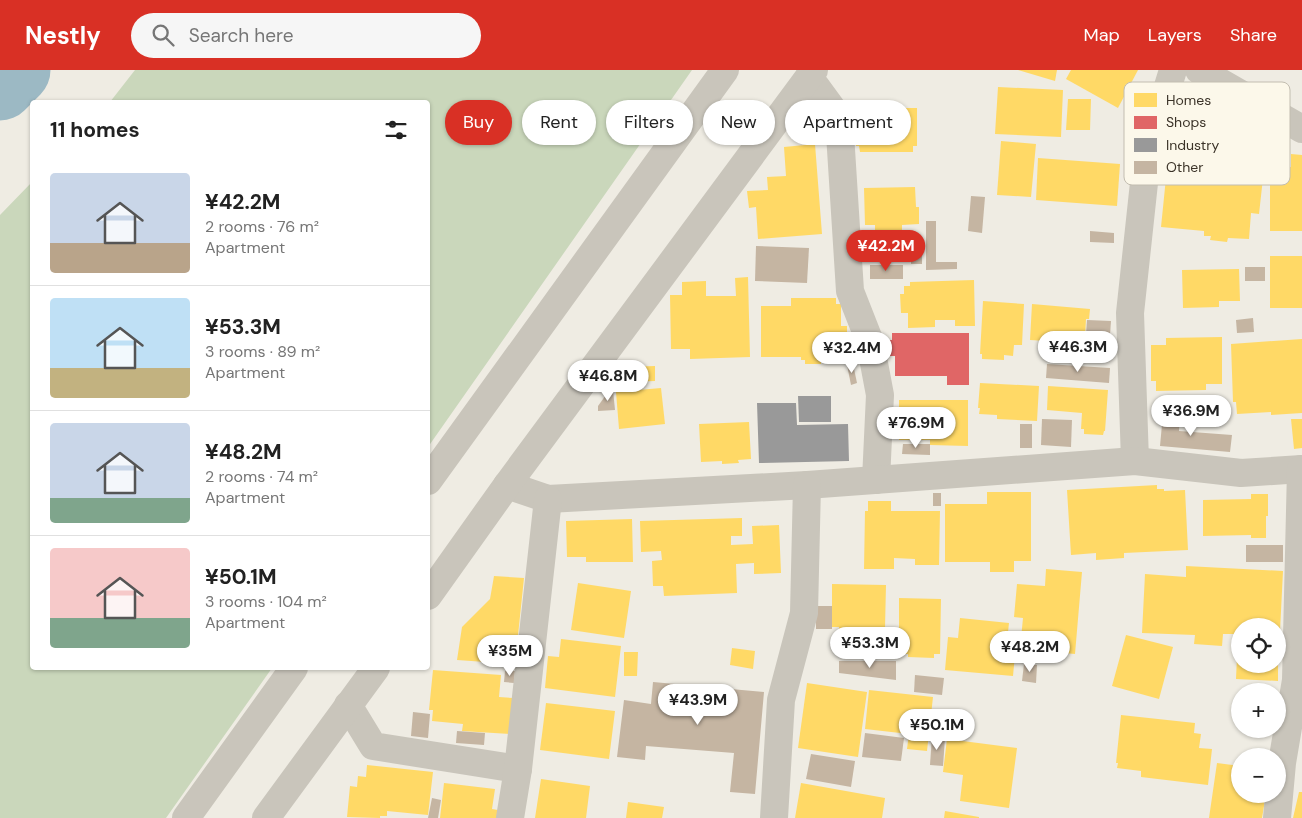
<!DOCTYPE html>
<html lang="en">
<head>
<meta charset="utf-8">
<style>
	body { margin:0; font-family:"DM Sans",sans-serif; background:#f6f6f6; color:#222; height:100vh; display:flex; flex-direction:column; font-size:19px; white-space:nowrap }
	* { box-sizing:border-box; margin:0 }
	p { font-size:16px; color:#767676 }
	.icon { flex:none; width:28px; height:28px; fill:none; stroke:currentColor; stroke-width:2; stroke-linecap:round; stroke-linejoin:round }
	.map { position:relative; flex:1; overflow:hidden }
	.side { position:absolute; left:30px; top:30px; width:400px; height:570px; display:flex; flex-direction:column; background:#fff; border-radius:5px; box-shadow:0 1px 4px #0004 }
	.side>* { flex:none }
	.guide { position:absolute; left:445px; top:30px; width:475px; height:45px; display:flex; gap:10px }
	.tools { position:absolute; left:1231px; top:548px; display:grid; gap:10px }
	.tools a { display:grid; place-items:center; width:55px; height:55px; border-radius:50%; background:#fff; box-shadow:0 1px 4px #0004; font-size:25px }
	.price { position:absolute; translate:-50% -42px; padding:0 11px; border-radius:18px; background:#fff; color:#222; font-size:16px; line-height:32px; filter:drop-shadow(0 1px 2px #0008) }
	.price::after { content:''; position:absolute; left:50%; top:30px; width:15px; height:11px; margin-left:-8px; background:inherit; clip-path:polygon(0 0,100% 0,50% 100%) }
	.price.active { background:#d93025; color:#fff }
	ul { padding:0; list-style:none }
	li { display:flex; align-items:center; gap:15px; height:125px; padding:0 20px }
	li+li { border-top:1px solid #e0e0e0 }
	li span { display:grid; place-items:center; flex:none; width:140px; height:100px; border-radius:5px; color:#555 }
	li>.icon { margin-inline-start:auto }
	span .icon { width:60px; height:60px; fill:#fffc; stroke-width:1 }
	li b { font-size:21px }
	h2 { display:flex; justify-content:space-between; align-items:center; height:60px; padding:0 20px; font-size:21px }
	.tag { padding:0 18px; border-radius:22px; background:#fff; box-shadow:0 1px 4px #0004; font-size:18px; line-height:45px }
	.tag.active { background:#d93025; color:#fff }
	header { display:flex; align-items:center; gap:30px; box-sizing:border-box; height:70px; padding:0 25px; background:#d93025; color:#fff }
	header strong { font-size:24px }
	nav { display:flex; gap:28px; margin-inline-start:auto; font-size:18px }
	.search { width:350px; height:45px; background:#f6f6f6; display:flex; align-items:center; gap:12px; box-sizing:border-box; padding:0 18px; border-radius:28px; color:#767676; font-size:19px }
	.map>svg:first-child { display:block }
	.green { fill:#cad7bb }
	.homes { fill:#ffd966 }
	.shops { fill:#e06666 }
	.industry { fill:#999 }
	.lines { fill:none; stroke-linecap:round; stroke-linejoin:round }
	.river { stroke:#9cb9c4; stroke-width:69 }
	.building { fill:#c5b5a2 }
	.minor { stroke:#c9c5bb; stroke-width:28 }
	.key { fill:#fcf8ea; stroke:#c2bdb0; stroke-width:1 }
	.key-label { font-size:14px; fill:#3b3328 }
</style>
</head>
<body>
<header>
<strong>Nestly</strong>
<div class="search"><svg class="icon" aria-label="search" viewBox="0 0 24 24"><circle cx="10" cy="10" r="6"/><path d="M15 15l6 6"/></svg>Search here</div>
<nav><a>Map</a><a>Layers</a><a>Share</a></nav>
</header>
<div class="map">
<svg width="1302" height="748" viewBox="0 0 1302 748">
	<rect width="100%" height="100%" fill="#efece3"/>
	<g class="green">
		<polygon points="135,0 692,0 428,377 428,32 110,32"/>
		<polygon points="32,112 32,598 272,598 166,748 0,748 0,145"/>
	</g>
	<g class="homes">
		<polygon points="1018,0 1057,0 1055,11"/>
		<polygon points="1071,0 1138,0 1118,38 1066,9"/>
		<polygon points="998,17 1063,20 1061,67 995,64"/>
		<polygon points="1068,29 1091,29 1090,60 1066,60"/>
		<polygon points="853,38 917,38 917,76 913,76 913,82 860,82 859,76 856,76 856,54 853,54"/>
		<polygon points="1001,71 1036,74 1031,127 997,125"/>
		<polygon points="815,74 822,164 758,169 756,137 749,138 747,121 768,120 767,107 786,106 784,77"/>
		<polygon points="1291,84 1302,85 1302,161 1270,161 1270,96 1291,97"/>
		<polygon points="1038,88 1120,94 1117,136 1036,130"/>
		<polygon points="1167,98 1209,101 1209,98 1255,101 1255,107 1263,108 1259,144 1251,143 1249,169 1228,168 1227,172 1210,170 1211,166 1204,166 1204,161 1161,157"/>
		<polygon points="915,117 916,137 919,137 919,154 902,155 902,162 875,163 875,155 865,155 864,118"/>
		<rect x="1270" y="186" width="32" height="52"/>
		<polygon points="1239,199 1240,231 1219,231 1219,237 1183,238 1182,200"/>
		<polygon points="748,207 750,287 690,289 690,279 671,279 670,225 682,225 682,212 706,211 706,226 736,226 735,208"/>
		<polygon points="974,210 975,256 955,256 955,250 935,250 935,257 908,258 908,243 901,243 900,224 904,224 904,216 910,216 910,212"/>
		<polygon points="791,228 836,228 836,234 841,234 841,256 847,256 847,291 821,291 821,294 805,294 805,290 801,290 801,287 761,287 761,236 791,236"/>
		<polygon points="983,231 1024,234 1022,275 1014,275 1013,286 1004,285 1004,290 982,289 982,284 980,284"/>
		<polygon points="1032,234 1090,239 1089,249 1086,249 1085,268 1081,268 1081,274 1069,273 1069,276 1047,275 1047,271 1030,270"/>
		<polygon points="1222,267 1222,314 1206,314 1206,320 1156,321 1156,311 1151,311 1151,275 1166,275 1166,268"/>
		<polygon points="1302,269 1302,343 1271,345 1271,342 1237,344 1236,332 1233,332 1231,274"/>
		<polygon points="655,296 655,311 626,312 625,297"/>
		<polygon points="980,313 1039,316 1037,351 997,349 997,345 979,344 980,338 978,338"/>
		<polygon points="1048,316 1108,320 1105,361 1104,361 1103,365 1084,364 1084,359 1081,359 1082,343 1047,340"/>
		<polygon points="661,318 665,354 619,359 616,322"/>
		<polygon points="899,330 968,330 968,376 930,375 930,370 899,370"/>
		<polygon points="1291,349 1302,349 1302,378 1294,379"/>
		<polygon points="749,352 751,389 738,390 739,393 722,394 722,391 701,392 699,354"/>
		<polygon points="1157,415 1157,419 1164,419 1164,421 1185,420 1188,480 1124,483 1124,488 1096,490 1096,483 1071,485 1067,420"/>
		<polygon points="987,422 1031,422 1031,491 1014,491 1014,502 990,502 990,492 945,492 945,434 987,434"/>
		<polygon points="1251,424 1268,424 1268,446 1266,446 1266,468 1251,468 1251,465 1203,466 1203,430 1251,429"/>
		<polygon points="868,431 891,431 891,441 940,441 939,495 915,495 915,489 894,488 894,499 864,499 865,441 868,441"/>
		<polygon points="742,448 742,466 731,466 731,475 753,474 752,456 779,455 781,503 754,504 754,493 736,494 737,523 664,526 663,516 653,516 652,491 662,490 661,481 641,482 640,451"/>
		<polygon points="632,449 633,492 586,492 586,487 567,487 566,451"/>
		<polygon points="1186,496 1283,501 1279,581 1278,581 1278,556 1240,556 1240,594 1278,594 1278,611 1236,609 1238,564 1223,564 1222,576 1194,574 1195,565 1142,563 1145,504 1186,507"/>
		<polygon points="1046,499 1082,502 1075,584 1020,579 1023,548 1014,547 1017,514 1045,516"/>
		<polygon points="494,506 524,508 515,594 457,590 462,557 490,529"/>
		<polygon points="578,513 631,521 624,568 571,560"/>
		<polygon points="832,514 886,515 885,558 878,558 878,561 839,560 839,557 832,557"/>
		<polygon points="899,528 941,529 940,584 934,584 934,588 908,587 908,584 899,584"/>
		<polygon points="960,548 1009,553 1008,562 1017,563 1013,606 945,600 948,567 958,568"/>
		<polygon points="1126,565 1173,577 1159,629 1112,616"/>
		<polygon points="561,569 621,576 615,627 545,618 548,586 559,587"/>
		<polygon points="732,578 755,581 753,599 730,595"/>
		<polygon points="624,582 638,582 637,606 624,606"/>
		<polygon points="433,600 501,605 499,627 513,628 510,664 462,661 463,654 432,651 433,640 429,640"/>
		<polygon points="807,613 867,622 858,687 798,678"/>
		<polygon points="869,620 933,627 927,681 907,679 909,664 865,659"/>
		<polygon points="546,633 615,641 609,689 540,680"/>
		<polygon points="1121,645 1195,653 1194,663 1201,664 1199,678 1212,679 1208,715 1141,707 1141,701 1117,698 1118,693 1116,693"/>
		<polygon points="947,669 1017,678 1009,738 960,731 963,705 943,702"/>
		<polygon points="1217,693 1240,696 1240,724 1266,724 1262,748 1209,748"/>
		<polygon points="367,695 433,702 428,745 387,741 387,746 380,746 380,748 347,747 350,716 357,717 358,706 366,707"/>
		<polygon points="541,709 590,716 586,748 535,748"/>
		<polygon points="444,713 495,719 492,739 498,740 497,748 440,748"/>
		<polygon points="801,713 885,728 882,748 795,748"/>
		<polygon points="1299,722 1302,722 1302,748 1293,748"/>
		<polygon points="628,732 664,737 662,748 626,748"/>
		<polygon points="945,741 979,747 979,748 944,748"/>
	</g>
	<polygon class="shops" points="892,263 969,263 969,315 947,315 947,306 895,306 895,286 886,286 886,270 892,270"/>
	<g class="industry">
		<polygon points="798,326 831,326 831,352 799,352"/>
		<polygon points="757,333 796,333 797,355 848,354 849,391 759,393"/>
	</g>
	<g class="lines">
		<polyline class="river" points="0,16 16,0"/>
	</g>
	<g class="building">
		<polygon points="817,48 820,70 807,72 804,50"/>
		<polygon points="971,126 985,127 982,163 968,161"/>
		<polygon points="926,151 936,151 936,192 957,192 957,199 926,200"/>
		<polygon points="1090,161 1114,163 1114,173 1090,172"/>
		<polygon points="756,176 809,178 807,213 755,211"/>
		<rect x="880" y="180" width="29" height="11"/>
		<polygon points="922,181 922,194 911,194 911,182"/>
		<rect x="870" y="195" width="33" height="14"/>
		<rect x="1245" y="197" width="20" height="14"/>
		<polygon points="1253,248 1254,262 1237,263 1236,250"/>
		<polygon points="1087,250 1111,251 1110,265 1086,264"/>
		<polygon points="853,294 857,313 851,315 847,295"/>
		<polygon points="1047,294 1110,298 1109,313 1046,308"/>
		<polygon points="611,318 613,320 615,340 598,341 598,336"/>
		<polygon points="1163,344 1180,345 1179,361 1232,365 1230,382 1160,376"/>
		<polygon points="1042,349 1072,350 1071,377 1041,375"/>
		<rect x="1020" y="354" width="12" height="24"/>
		<polygon points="903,374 930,374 930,385 902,384"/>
		<rect x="933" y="423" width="8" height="13"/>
		<rect x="1246" y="475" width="37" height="17"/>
		<rect x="816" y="536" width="16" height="23"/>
		<polygon points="839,591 896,591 896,610 839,603"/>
		<polygon points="1024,594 1037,595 1036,613 1022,611"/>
		<polygon points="505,601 515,601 514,613 504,612"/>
		<polygon points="915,605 944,608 942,625 914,622"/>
		<polygon points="653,612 764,622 755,724 730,722 734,683 646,676 645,690 617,687 624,630 651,634"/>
		<polygon points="413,642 430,644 428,668 411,666"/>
		<polygon points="457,661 485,663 484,675 456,673"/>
		<polygon points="865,663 904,668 901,691 862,687"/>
		<polygon points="932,666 945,668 943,696 930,695"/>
		<polygon points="811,684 855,691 851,717 806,709"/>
		<polygon points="432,728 441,730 438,748 428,748"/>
	</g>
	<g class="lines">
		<g class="minor">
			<polyline points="1199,0 1302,59"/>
			<polyline points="809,7 839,48 850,221 870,272 880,325 876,410"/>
			<polyline points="1135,391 1130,243 1147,85 1173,0"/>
			<polyline points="428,411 725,0"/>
			<polyline points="507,415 548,429 807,415 1135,391 1241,403 1302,399"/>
			<polyline points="428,526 507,415 814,0"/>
			<polyline points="348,635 373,676 518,699"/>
			<polyline points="186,748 294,598"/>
			<polyline points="266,748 376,598"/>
			<polyline points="510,748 518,699 548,429"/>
			<polyline points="774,748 781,630 804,543 807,415"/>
			<polyline points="1277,748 1282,693 1296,610 1301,399"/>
		</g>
	</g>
	<rect x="1124" y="12" width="166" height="103" rx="8" class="key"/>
	<rect x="1134" y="23" width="23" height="14" fill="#ffd966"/>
	<rect x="1134" y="46" width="23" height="13" fill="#e06666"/>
	<rect x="1134" y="68" width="23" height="14" fill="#999"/>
	<rect x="1134" y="91" width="23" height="13" fill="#c5b5a2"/>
	<g class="key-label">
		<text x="1166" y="35">Homes</text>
		<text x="1166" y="57">Shops</text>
		<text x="1166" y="80">Industry</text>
		<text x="1166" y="102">Other</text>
	</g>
</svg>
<div class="tools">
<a><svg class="icon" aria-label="locate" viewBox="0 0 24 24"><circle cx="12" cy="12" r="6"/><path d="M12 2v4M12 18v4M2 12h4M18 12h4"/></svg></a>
<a>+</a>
<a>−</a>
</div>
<b class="price active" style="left:886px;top:202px">¥42.2M</b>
<b class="price" style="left:1078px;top:303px">¥46.3M</b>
<b class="price" style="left:852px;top:304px">¥32.4M</b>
<b class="price" style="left:608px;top:332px">¥46.8M</b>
<b class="price" style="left:1191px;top:367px">¥36.9M</b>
<b class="price" style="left:916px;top:379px">¥76.9M</b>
<b class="price" style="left:870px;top:599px">¥53.3M</b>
<b class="price" style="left:1030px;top:603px">¥48.2M</b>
<b class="price" style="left:510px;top:607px">¥35M</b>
<b class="price" style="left:698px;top:656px">¥43.9M</b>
<b class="price" style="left:937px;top:681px">¥50.1M</b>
<div class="guide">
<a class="tag active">Buy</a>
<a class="tag">Rent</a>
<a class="tag">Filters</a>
<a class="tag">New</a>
<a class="tag">Apartment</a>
</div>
<section class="side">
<h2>11 homes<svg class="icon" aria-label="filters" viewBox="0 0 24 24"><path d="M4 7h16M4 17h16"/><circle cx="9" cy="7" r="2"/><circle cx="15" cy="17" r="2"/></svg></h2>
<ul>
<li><span style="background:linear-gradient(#c9d6e8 70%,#b9a48a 0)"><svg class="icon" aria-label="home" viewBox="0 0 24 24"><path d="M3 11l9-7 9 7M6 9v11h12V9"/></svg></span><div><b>¥42.2M</b><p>2 rooms · 76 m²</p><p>Apartment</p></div></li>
<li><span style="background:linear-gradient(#bfe0f5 70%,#c2b280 0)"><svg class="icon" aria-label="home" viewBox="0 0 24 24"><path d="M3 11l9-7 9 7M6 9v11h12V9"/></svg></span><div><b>¥53.3M</b><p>3 rooms · 89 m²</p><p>Apartment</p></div></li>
<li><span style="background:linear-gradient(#c9d6e8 75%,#7fa58c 0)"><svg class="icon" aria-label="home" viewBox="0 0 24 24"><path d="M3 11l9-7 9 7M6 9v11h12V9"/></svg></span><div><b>¥48.2M</b><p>2 rooms · 74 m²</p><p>Apartment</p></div></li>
<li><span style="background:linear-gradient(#f6c9c9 70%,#7fa58c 0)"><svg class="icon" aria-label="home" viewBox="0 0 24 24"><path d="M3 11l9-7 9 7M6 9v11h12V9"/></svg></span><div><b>¥50.1M</b><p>3 rooms · 104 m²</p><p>Apartment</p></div></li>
</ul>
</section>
</div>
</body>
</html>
